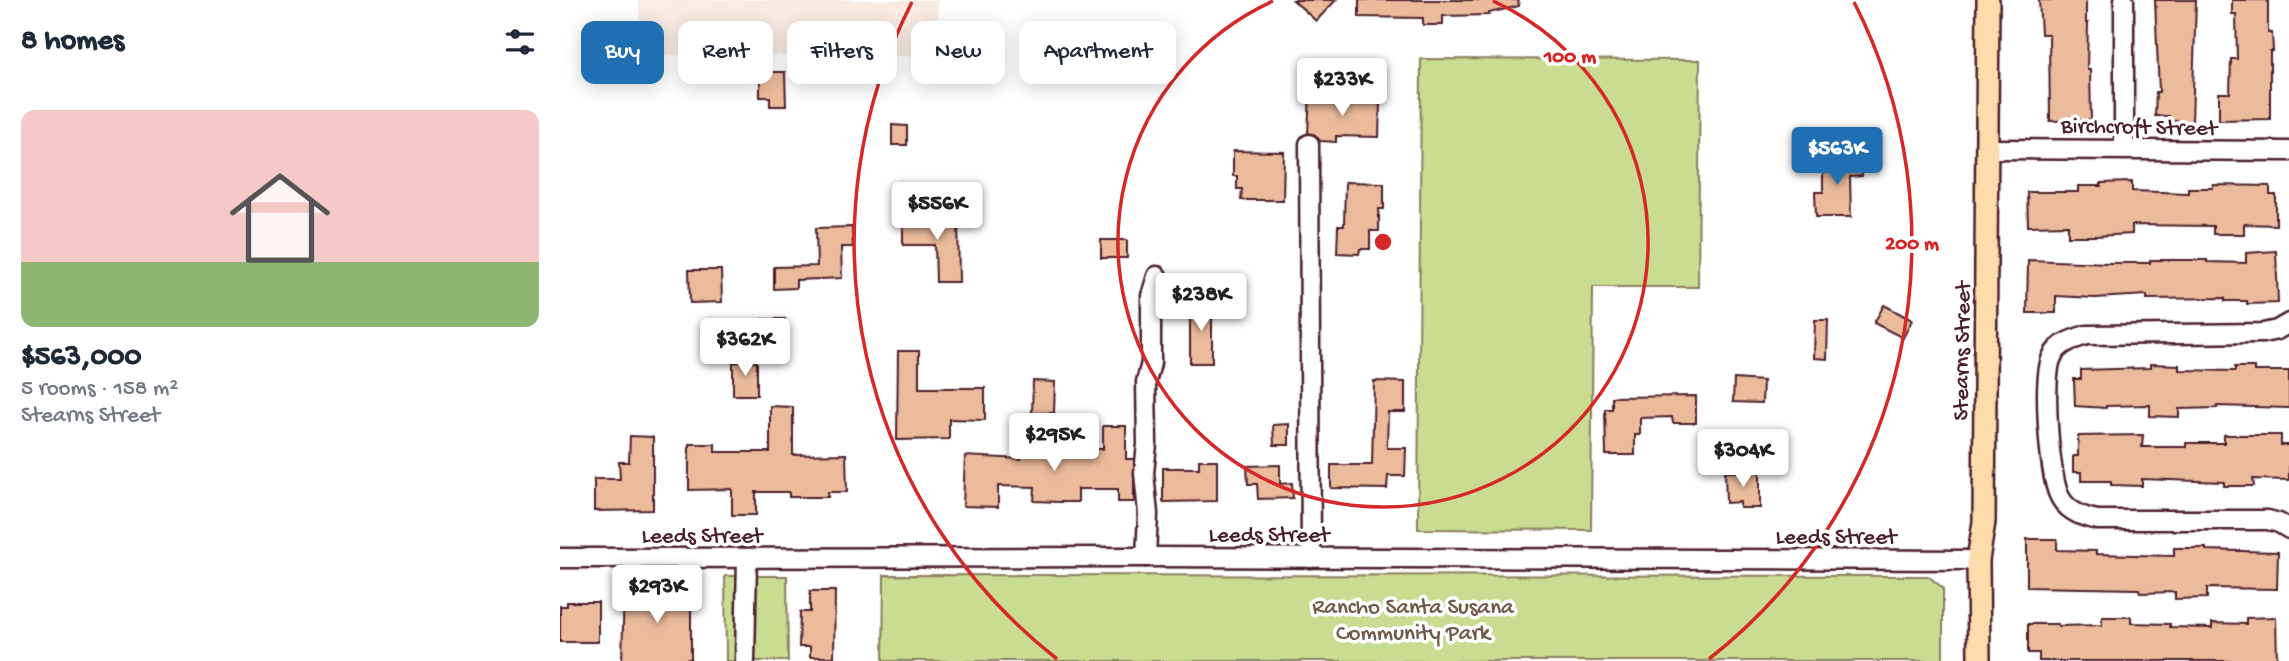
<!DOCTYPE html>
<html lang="en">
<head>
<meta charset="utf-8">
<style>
	body { margin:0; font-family:"Gochi Hand",sans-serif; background:#f2f2f3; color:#1f2937; height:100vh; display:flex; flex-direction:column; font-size:26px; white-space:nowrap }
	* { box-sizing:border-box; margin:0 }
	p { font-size:23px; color:#747a83 }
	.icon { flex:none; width:38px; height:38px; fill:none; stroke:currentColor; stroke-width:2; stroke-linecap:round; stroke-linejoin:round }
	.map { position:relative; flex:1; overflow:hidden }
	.side { display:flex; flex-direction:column; background:#fff; width:560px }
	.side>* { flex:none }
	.banner { position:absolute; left:21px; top:21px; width:665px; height:63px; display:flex; gap:14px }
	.price { position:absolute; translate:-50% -60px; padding:0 16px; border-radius:7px; background:#fff; color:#222; font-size:23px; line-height:46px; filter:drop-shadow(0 2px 4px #0008) }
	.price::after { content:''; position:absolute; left:50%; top:42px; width:21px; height:16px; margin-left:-10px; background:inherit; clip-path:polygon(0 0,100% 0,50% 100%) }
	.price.active { background:#1f6fb2; color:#fff }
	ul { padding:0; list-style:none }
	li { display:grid; align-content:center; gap:14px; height:371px; padding:0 21px }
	li span { display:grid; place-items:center; height:217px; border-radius:14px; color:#555 }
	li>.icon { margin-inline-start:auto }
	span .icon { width:126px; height:126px; fill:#fffc; stroke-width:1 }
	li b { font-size:30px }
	h2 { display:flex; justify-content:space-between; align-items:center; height:84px; padding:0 21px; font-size:30px }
	.chip { padding:0 24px; border-radius:14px; background:#fff; box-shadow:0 4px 18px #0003; font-size:24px; line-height:63px }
	.chip.active { background:#1f6fb2; color:#fff }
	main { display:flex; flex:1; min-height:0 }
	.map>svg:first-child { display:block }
	.built { fill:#f9ebe1 }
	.green { fill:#cadc91; stroke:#8a7e5e; stroke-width:2 }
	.building { fill:#ecbb9c; stroke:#4a1f2b; stroke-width:2 }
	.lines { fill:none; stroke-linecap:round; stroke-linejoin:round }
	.minor-casing { stroke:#4a1f2b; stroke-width:23 }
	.major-casing { stroke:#4a1f2b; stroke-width:26 }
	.minor { stroke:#fff; stroke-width:18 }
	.major { stroke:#fddcac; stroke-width:21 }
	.ring { fill:none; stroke:#d62828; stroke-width:3.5 }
	.labels { text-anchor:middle; stroke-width:7; stroke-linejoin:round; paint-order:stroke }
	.street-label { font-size:23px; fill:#4a1f2b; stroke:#fff }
	.park-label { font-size:23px; fill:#70584a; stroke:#fff }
	.centre { fill:#d62828; stroke:#fff; stroke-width:3.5 }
	.ring-label { font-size:21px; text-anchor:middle; font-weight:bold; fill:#d62828; stroke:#fff; stroke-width:7; stroke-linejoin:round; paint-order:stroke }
</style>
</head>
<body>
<main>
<section class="side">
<h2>8 homes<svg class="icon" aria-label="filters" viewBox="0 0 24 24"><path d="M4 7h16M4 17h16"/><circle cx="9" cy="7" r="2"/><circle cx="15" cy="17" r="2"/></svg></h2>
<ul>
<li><span style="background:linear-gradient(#f6c9c9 70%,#8fb573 0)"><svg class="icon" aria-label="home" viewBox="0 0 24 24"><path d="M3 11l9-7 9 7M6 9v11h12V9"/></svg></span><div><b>$563,000</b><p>5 rooms · 158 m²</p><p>Stearns Street</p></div></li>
</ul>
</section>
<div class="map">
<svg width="1729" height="661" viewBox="0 0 1729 661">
	<rect width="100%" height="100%" fill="#fff"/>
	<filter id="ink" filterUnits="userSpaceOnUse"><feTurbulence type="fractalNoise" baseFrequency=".0143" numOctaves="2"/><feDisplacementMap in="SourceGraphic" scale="14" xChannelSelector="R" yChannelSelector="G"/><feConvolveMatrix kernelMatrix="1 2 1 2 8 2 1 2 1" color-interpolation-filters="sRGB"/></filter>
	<g filter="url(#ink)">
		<polygon class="built" points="79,0 378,0 378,56 79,55"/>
		<g class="green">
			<polygon points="861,59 1140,60 1138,287 1033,287 1031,530 858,529"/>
			<polygon points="324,575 1368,576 1383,588 1383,661 323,661"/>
			<polygon points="165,576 227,576 228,661 166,661"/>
		</g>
		<g class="building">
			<polygon points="733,0 776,0 756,21"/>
			<polygon points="799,0 958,0 959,6 929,13 929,15 883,16 883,25 863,25 863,18 799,17"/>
			<polygon points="1479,0 1526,0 1526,23 1528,23 1527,70 1530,70 1531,120 1490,121 1489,34 1481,34"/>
			<polygon points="1595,0 1636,0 1632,122 1609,121 1609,116 1595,116 1596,92 1599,92"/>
			<polygon points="1672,0 1708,0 1708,33 1712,33 1713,51 1710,51 1710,119 1659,120 1659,93 1670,93 1671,59 1677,59 1676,14 1672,14"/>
			<polygon points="200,72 225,72 226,106 210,106 210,97 200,97"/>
			<polygon points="750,93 774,93 774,100 820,101 819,137 776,136 776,142 760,141 755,135 748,133"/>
			<polygon points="332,125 347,126 347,145 332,145"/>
			<polygon points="673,151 724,152 723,200 681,200 682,189 677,189 677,176 673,176"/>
			<polygon points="1302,157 1302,176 1290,177 1291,217 1256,217 1255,192 1263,192 1263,158"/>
			<polygon points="785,182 824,183 824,209 819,209 819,231 810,231 810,249 800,249 799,254 777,253 778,226 784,226"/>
			<polygon points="1572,182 1572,191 1628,193 1628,188 1653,188 1653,185 1710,186 1710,195 1716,195 1716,225 1684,224 1684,234 1653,234 1653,226 1572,225 1572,234 1535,236 1508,236 1508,225 1468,226 1467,192 1518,192 1518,186 1541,186 1541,183"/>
			<polygon points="355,214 398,214 399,282 376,282 375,245 343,245 343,222 355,222"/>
			<polygon points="292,227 293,247 281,247 282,278 236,280 236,288 214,289 214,267 257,266 256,228"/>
			<rect x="541" y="240" width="26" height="18"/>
			<polygon points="1716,251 1718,303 1687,304 1687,301 1665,301 1665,298 1587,299 1587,295 1535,298 1496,296 1496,313 1467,313 1468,260 1548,263 1590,263 1590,260 1647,260 1647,262 1686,263 1686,253"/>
			<polygon points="129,270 161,270 162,302 130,303"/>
			<polygon points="630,302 652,303 652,363 630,363"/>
			<polygon points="1324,305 1352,320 1343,338 1314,323"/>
			<rect x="202" y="319" width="23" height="35"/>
			<polygon points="1255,320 1268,320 1267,359 1254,358"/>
			<polygon points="338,351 359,351 359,388 425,388 425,420 389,419 389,439 337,440"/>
			<rect x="173" y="362" width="24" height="33"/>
			<polygon points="1590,364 1619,365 1619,370 1675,371 1675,367 1694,367 1694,371 1729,371 1729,408 1657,406 1657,408 1619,409 1619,417 1590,416 1590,405 1546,406 1546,408 1515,406 1514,379 1521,379 1521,370 1590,368"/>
			<polygon points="1174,379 1203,381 1202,403 1173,402"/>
			<polygon points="473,381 495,382 494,413 472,413"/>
			<polygon points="814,381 845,382 845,412 828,412 827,448 846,448 845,476 828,476 827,489 771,488 771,465 812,465"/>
			<polygon points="1136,396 1136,423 1113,423 1112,417 1080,418 1080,435 1075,435 1075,455 1046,455 1045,409 1052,409 1052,397"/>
			<polygon points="210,406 233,407 233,455 286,454 287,492 268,492 268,497 229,497 229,492 196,492 196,515 172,515 172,489 129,490 129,444 155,444 155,452 210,452"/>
			<polygon points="729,424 729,445 714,445 713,425"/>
			<polygon points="543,426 566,426 566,459 574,459 574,502 558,502 558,489 518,489 518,502 500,502 474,501 475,487 438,486 438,507 403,506 405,456 461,459 461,451 512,452 512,449 543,449"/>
			<polygon points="1583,435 1582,447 1626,447 1626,443 1664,443 1664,435 1721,435 1721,445 1729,445 1729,480 1693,479 1694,486 1664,486 1664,482 1582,479 1582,486 1551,485 1551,481 1521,481 1521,472 1513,472 1513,456 1518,456 1518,436"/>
			<polygon points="70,436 93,437 93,510 34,511 34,479 60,479 59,462 69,462"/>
			<polygon points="639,460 657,460 657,501 603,502 603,468 639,468"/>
			<polygon points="720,465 720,484 732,483 733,498 698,499 697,484 688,484 687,466"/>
			<polygon points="1200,471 1200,508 1180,508 1180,502 1166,503 1165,472"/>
			<polygon points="1467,539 1497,539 1497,550 1536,551 1536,554 1614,556 1614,548 1646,548 1646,550 1718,552 1717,589 1647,588 1647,598 1615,599 1615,592 1580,593 1579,589 1467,587"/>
			<polygon points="64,588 131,589 131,659 127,659 127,661 62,661"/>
			<polygon points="250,591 275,591 274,657 250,657 250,647 239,647 240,612 250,612"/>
			<polygon points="7,602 38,602 38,642 0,642 0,606 7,606"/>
			<polygon points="1542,617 1571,617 1571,623 1610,624 1610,627 1652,628 1652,623 1686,624 1686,618 1716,617 1717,661 1479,661 1479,653 1468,653 1468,624 1498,624 1498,626 1542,625"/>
		</g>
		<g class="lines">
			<defs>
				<g id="minor">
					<polyline points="1564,0 1564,149"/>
					<polyline points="749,144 751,558"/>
					<polyline points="1428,149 1729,151"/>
					<path d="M 1729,323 L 1717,330 L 1703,333 L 1527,335 C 1513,339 1499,343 1492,357 C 1482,377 1489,474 1499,495 C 1506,511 1522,517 1538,520 L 1708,520 L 1719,523 L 1729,529"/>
					<polyline points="586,557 588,514 584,473 587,444 586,382 591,363 591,296 597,276"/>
					<polyline points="0,558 586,557 1418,560"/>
					<polyline points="185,661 187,558"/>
				</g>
				<polyline id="major" points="1419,661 1418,560 1424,522 1428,0"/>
			</defs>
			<use href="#minor" class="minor-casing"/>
			<use href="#major" class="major-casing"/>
			<use href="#minor" class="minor"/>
			<use href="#major" class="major"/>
		</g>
	</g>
	<g class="ring">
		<path d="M933 1A265 265 0 1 1 713 1"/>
		<path d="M497 659A529 529 0 0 1 352 2M1294 2A529 529 0 0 1 1149 659"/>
	</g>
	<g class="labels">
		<g class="street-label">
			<text transform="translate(1579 125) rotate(1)" y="8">Birchcroft Street</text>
			<text transform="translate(1400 351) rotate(-89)" y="8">Stearns Street</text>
			<text x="709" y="541">Leeds Street</text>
			<text x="142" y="542">Leeds Street</text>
			<text x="1276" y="543">Leeds Street</text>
		</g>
		<g class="park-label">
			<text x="853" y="613">Rancho Santa Susana<tspan x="853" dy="26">Community Park</tspan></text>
		</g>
	</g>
	<circle cx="823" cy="242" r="10" class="centre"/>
	<g class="ring-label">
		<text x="1010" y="62">100 m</text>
		<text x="1352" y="249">200 m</text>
	</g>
</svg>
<b class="price" style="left:782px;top:118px">$233K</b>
<b class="price active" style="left:1277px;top:187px">$563K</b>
<b class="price" style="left:377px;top:242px">$556K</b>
<b class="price" style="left:641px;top:333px">$238K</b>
<b class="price" style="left:185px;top:378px">$362K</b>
<b class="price" style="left:494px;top:473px">$295K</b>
<b class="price" style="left:1183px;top:489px">$304K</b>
<b class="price" style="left:97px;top:625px">$293K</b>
<div class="banner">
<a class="chip active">Buy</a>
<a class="chip">Rent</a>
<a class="chip">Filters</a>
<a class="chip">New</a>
<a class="chip">Apartment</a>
</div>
</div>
</main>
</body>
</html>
